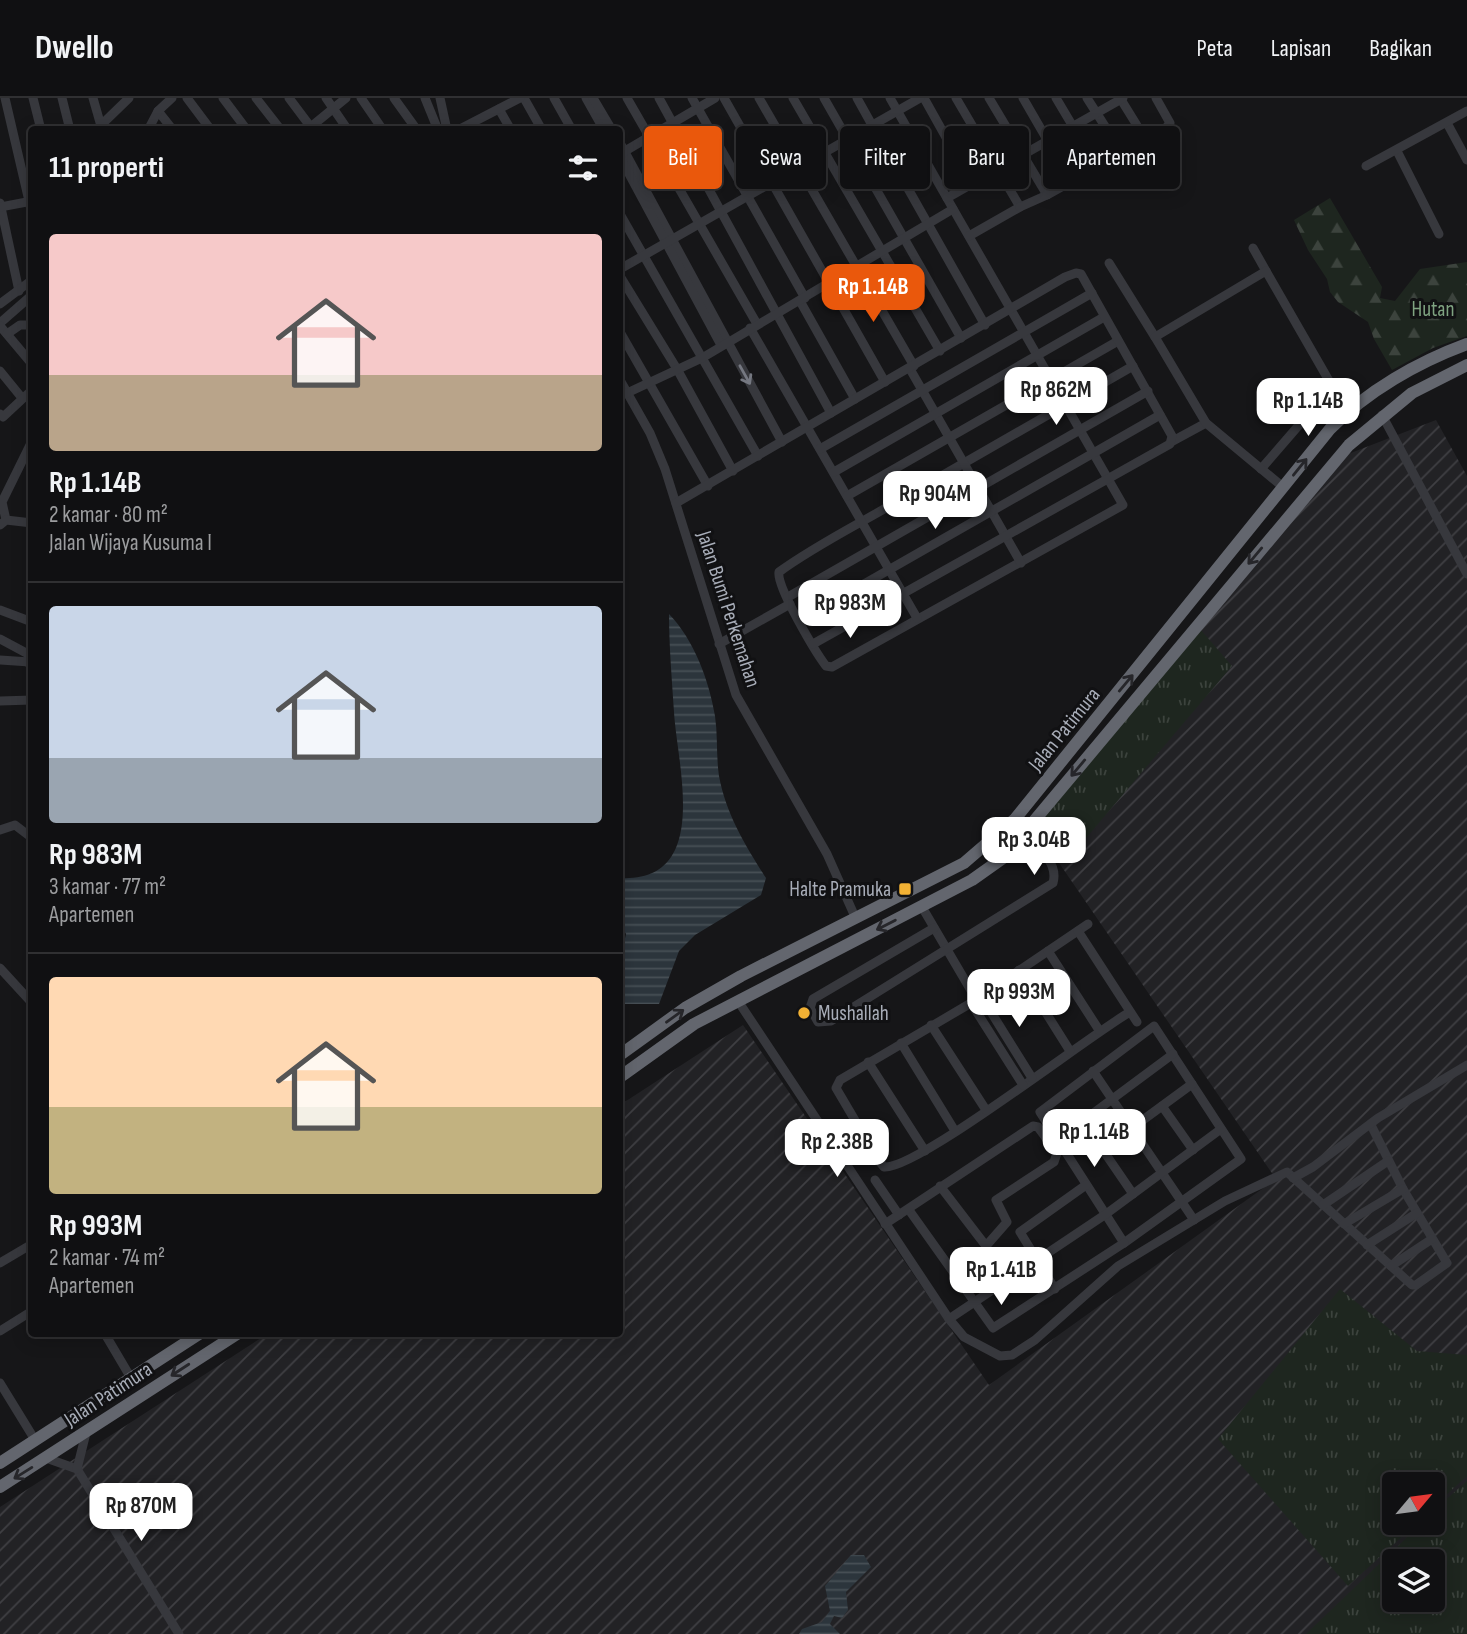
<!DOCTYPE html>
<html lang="id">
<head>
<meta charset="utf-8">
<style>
	body { margin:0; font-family:"Sofia Sans Condensed",sans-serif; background:#19191b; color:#f1f3f6; height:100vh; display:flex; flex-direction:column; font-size:26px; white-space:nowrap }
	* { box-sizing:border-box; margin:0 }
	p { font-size:23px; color:#9c9d9f }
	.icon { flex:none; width:38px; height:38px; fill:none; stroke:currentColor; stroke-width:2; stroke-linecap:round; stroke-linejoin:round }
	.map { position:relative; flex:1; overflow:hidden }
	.details { position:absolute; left:28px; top:28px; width:595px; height:1211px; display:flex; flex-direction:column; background:#101012; border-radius:7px; box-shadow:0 4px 18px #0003,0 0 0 2px #303032 }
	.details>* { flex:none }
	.top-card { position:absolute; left:644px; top:28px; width:665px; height:63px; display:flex; gap:14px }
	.needle { width:46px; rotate:61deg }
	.buttons { position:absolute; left:1382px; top:1374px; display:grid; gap:14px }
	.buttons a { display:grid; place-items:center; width:63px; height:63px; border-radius:7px; background:#101012; box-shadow:0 4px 18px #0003,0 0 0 2px #303032; font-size:35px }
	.price { position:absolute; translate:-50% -60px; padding:0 16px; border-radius:14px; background:#fff; color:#222; font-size:23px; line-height:46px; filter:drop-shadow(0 2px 4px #0008) }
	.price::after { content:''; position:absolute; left:50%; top:42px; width:21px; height:16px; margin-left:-10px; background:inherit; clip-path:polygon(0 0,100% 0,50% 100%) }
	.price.selected { background:#ea580c; color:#fff }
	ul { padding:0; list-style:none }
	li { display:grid; align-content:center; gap:14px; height:371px; padding:0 21px }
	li+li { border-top:2px solid #303032 }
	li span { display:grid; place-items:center; height:217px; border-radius:7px; color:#555 }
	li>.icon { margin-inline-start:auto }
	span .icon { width:126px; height:126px; fill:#fffc; stroke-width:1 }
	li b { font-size:30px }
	h2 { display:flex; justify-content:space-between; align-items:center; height:84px; padding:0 21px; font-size:30px }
	.tag { padding:0 24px; border-radius:7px; background:#101012; box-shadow:0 4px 18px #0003,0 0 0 2px #303032; font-size:24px; line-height:63px }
	.tag.selected { background:#ea580c; color:#fff }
	header { display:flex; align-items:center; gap:42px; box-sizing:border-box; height:98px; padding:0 35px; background:#101012; border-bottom:2px solid #303032 }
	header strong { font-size:33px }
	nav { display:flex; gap:38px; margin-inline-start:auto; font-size:24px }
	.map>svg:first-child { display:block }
	.industrial { fill:url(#industrial-furrows); fill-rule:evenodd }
	.grass { fill:url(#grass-tufts); fill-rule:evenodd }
	.forest { fill:url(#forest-firs) }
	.water { fill:url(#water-rules) }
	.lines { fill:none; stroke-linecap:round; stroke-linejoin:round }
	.minor { stroke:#37383d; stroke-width:9 }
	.highway { stroke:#63666e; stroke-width:12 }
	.oneway { stroke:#757881 }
	.oneway2 { stroke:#26262a }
	.poi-dot { fill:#f2b134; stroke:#111113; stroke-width:2.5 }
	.labels { text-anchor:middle; stroke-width:6; stroke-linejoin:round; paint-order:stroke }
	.park-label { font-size:21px; fill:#7fa381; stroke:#111113 }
	.street-label { font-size:21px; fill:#a8adb8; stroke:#111113 }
	.poi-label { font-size:21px; fill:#a8adb8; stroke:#111113; text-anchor:end }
</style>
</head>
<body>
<header>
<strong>Dwello</strong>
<nav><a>Peta</a><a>Lapisan</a><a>Bagikan</a></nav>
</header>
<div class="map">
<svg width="1467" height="1536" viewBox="0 0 1467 1536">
	<defs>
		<pattern id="industrial-furrows" width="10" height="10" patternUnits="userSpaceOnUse" patternTransform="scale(1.75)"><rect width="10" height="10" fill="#222225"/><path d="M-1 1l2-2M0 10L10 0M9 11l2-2" fill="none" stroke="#3f3f43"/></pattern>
		<pattern id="grass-tufts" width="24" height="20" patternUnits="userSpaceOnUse" patternTransform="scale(1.75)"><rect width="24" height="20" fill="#1e261f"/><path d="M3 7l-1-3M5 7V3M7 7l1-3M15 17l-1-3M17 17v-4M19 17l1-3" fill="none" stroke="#3c433d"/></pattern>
		<pattern id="forest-firs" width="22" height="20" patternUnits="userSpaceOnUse" patternTransform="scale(1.75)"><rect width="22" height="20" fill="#1e261f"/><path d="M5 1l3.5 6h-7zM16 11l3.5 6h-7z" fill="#3c433d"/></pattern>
		<pattern id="water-rules" width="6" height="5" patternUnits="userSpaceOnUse" patternTransform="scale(1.75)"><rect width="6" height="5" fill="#2c353c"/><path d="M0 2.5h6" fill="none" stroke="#485056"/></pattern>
	</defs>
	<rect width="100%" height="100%" fill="#161618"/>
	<path class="industrial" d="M 1436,322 L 1467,378 L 1467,1536 L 0,1536 L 0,1409 L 267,1236 L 620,1236 L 620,1007 L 743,927 L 989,1287 L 1276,1081 L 1033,727 L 1343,358 ZM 1395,1386 L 1433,1386 L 1433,1424 L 1395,1424 ZM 1395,1463 L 1433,1463 L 1433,1502 L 1395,1502 Z"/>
	<g class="grass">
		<polygon points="1200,531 1232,568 1064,766 1034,727"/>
		<polygon points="1340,1191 1417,1253 1467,1257 1467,1378 1433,1409 1433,1386 1395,1386 1395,1424 1417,1425 1348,1488 1218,1341"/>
		<path d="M 1467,1383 L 1467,1536 L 1306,1536 L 1422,1425 L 1433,1424 L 1433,1413 ZM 1433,1463 L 1433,1502 L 1395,1502 L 1395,1463 Z"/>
	</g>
	<polygon class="forest" points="1330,100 1382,189 1380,200 1395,203 1420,171 1467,164 1467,238 1433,250 1392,272 1374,241 1368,224 1338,204 1330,194 1327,181 1308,152 1294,122"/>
	<g class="water">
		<path d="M 669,516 C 694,542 709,582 715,618 C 718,638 716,658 719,678 C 726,716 745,747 766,780 L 761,797 L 695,837 L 679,853 L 659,906 L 620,906 L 620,862 L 626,836 L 620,824 L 620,780 C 712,785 677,667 674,614 C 672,582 669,548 669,516 Z"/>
		<polygon points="851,1457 864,1457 871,1469 846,1494 848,1512 842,1520 834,1518 830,1526 840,1536 799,1536 802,1531 822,1524 830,1513 825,1488"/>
	</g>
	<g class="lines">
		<g class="minor">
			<polyline points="5,0 32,116"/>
			<polyline points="33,0 41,32"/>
			<polyline points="62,0 70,32"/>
			<polyline points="93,0 101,28"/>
			<polyline points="187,0 211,32"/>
			<polyline points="223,0 247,32"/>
			<polyline points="256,0 281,32"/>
			<polyline points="289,0 313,32"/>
			<polyline points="326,0 348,32"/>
			<polyline points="361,0 383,32"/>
			<polyline points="394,0 417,32"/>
			<polyline points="425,0 438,32"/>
			<polyline points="440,0 447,32"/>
			<polyline points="524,0 542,32"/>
			<polyline points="554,0 572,32"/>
			<polyline points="586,0 604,32"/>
			<polyline points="593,0 612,32"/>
			<polyline points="627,0 757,226"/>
			<polyline points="659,0 831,315"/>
			<polyline points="692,0 805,200"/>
			<polyline points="724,0 885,284"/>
			<polyline points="759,0 914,268"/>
			<polyline points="793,0 940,253"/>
			<polyline points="824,0 961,240"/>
			<polyline points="857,0 872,27"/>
			<path d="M 890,0 C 967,136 1045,271 1123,407 L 832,569 L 826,568 C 816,555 776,488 779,474 C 816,447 859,426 898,403 C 976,358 1054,313 1133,268"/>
			<polyline points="924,0 972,86"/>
			<polyline points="956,0 1020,109 969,138"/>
			<polyline points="989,0 1047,97"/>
			<polyline points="1023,0 1071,83"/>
			<polyline points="1056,0 1097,69"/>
			<polyline points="1087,0 1122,55"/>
			<polyline points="1120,0 1146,42"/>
			<polyline points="499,11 511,32"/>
			<polyline points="158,13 173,32"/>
			<polyline points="1447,25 1467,62"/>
			<polyline points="96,32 129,0"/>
			<polyline points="148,32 158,13 172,0"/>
			<polyline points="307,32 346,0"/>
			<polyline points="458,32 520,0"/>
			<polyline points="620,45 782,344"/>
			<polyline points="1397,53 1439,136"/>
			<polyline points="620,56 715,0"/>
			<polyline points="620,59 721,247"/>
			<polyline points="860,63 910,34"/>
			<polyline points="1366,68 1467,13"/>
			<polyline points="902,80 985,227"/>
			<polyline points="947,100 1123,0"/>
			<polyline points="0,105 19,193"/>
			<polyline points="0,109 32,103"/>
			<polyline points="1020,109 1047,97 1165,31 1170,25 1156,0"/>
			<polyline points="620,116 758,358"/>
			<polyline points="1253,150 1266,173"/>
			<polyline points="1109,165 1155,239"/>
			<polyline points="620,171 920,0"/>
			<polyline points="620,178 677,271 733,373"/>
			<polyline points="800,203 855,301"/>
			<polyline points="0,206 32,182"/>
			<polyline points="0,225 32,197"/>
			<polyline points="0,228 32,266"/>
			<polyline points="750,230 917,520"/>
			<polyline points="620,234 708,388"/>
			<polyline points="7,236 20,227 32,227"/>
			<polyline points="910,271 1021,465"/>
			<polyline points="0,273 22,300"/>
			<polyline points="620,282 650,335 665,371 736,597 827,756 856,821"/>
			<polyline points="627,295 702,260 953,111"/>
			<polyline points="0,316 3,319 32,292"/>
			<polyline points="1382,317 1467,476"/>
			<polyline points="1171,344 1206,325"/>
			<polyline points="820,351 1092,195"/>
			<polyline points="1261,371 1331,290"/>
			<polyline points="834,374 1104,219"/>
			<polyline points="1283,389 1206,325 1155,239 1266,173 1347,314"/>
			<polyline points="847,398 1118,243"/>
			<polyline points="676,405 1065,179 1076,175 1081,176 1172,338 1170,346 813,546"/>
			<polyline points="6,422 2,404 32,343"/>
			<polyline points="0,427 6,422 32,425"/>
			<polyline points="788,499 1148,293"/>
			<polyline points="0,512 32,524"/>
			<polyline points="801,522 1160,317"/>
			<polyline points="0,541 30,557 27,564"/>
			<polyline points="719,546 790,506"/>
			<polyline points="0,562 30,564"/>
			<polyline points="0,603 32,602"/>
			<polyline points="0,732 15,727 32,740"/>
			<polyline points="922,809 976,901"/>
			<path d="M 1088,826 L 971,905 L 840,982 L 836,990 L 879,1063 L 884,1069 C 917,1072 1088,938 1130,914"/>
			<path d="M 934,830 L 813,901 L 810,910 L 818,924 L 831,923 L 1053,785 C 1059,763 1037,750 1022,738"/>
			<polyline points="1078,833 1137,924"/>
			<polyline points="1048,853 1099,932"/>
			<polyline points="0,870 32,905"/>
			<polyline points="1019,872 1070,953"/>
			<polyline points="981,898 1032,980"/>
			<polyline points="738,903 949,1221 964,1239 1000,1258 1012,1257 1035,1242 1118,1168 1225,1103 1287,1074 1412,1187 1416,1187 1447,1165 1403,1091 1371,1027"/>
			<polyline points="971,905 1023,987"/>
			<polyline points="931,927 986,1012"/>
			<polygon points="1154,928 1241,1061 1124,1145 1040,1014"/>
			<polyline points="901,945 955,1033"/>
			<polyline points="868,964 925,1053"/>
			<polyline points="1093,973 1194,1122"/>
			<polyline points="1162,1008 1193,1052"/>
			<polyline points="1083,1023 1133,1096"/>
			<polyline points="1132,1030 1192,986"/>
			<polyline points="1057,1042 1173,956"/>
			<polyline points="1293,1080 1313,1069 1378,1020 1467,967"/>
			<polyline points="875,1082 899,1117"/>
			<polyline points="1323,1107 1388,1063"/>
			<polyline points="909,1112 993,1230 1124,1145"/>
			<polyline points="885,1126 1033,1028 1038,1029 1057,1055 1054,1064 996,1102 1007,1124 986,1148 940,1088"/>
			<polyline points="1344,1126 1403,1091"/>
			<polyline points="1367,1147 1417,1115"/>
			<polyline points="0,1165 32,1146"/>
			<polyline points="1391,1168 1432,1141"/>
			<polyline points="1055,1191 1020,1134 1086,1087"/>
			<polyline points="949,1221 1106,1116 1221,1031"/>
			<polyline points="0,1233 32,1213"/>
			<polyline points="105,1236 131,1280"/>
			<polyline points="0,1285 35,1342"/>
			<polyline points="46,1360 77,1371 179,1536"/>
			<polyline points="77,1371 86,1335"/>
		</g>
		<g class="highway">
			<path d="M 620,957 L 685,910 L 741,878 L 964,765 L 1015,721 L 1330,331 C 1367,293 1418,264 1467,246"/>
			<polyline points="620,979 694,926 972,782 1003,760 1349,347 1412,295 1467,267"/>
			<polyline points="0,1365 199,1236"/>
			<polyline points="0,1389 237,1236"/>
		</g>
	</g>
	<defs><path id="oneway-shaft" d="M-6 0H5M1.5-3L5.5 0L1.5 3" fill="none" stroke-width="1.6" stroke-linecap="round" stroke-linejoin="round" transform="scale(1.75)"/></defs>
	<use class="oneway" href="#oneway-shaft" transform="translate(745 277) rotate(61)"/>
	<g class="oneway2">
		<use href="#oneway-shaft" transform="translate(1300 369) rotate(-51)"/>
		<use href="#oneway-shaft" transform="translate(1255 458) rotate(130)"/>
		<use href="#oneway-shaft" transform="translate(1126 585) rotate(-50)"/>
		<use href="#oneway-shaft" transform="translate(1078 670) rotate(130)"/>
		<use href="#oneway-shaft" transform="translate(886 827) rotate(153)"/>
		<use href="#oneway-shaft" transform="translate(675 918) rotate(-36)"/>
		<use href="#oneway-shaft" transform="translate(180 1272) rotate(147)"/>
		<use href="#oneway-shaft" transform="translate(23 1375) rotate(148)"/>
	</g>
	<g class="poi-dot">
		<rect x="898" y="784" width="14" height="14" rx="3.5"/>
		<circle cx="804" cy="915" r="7"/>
	</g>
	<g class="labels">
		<g class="park-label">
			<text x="1433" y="218">Hutan</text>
		</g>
		<g class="street-label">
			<text transform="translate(729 511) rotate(72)" y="7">Jalan Bumi Perkemahan</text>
			<text transform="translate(1064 631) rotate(-51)" y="7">Jalan Patimura</text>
			<text transform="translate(108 1296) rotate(-33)" y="7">Jalan Patimura</text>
		</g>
		<g class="poi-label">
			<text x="891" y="798">Halte Pramuka</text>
			<text x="818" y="922" text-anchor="start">Mushallah</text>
		</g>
	</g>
</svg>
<div class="buttons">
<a><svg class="needle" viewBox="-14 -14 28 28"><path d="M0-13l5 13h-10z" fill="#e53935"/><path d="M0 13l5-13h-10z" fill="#9c9d9f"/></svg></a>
<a><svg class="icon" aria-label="layers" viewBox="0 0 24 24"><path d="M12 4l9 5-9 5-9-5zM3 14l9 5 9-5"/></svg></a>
</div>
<b class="price selected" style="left:873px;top:226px">Rp 1.14B</b>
<b class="price" style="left:1056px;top:329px">Rp 862M</b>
<b class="price" style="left:1308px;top:340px">Rp 1.14B</b>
<b class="price" style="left:935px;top:433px">Rp 904M</b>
<b class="price" style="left:850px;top:542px">Rp 983M</b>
<b class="price" style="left:1034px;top:779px">Rp 3.04B</b>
<b class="price" style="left:1019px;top:931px">Rp 993M</b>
<b class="price" style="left:1094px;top:1071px">Rp 1.14B</b>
<b class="price" style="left:837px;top:1081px">Rp 2.38B</b>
<b class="price" style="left:1001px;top:1209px">Rp 1.41B</b>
<b class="price" style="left:141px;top:1445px">Rp 870M</b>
<div class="top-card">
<a class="tag selected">Beli</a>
<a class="tag">Sewa</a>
<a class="tag">Filter</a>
<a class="tag">Baru</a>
<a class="tag">Apartemen</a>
</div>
<section class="details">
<h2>11 properti<svg class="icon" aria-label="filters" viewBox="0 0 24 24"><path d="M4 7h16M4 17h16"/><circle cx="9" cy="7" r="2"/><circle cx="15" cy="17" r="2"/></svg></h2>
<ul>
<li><span style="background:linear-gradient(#f6c9c9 65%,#b9a48a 0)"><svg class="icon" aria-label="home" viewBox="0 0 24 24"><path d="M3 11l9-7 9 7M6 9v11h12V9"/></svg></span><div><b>Rp 1.14B</b><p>2 kamar · 80 m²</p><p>Jalan Wijaya Kusuma I</p></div></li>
<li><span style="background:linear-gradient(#c9d6e8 70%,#9aa5b1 0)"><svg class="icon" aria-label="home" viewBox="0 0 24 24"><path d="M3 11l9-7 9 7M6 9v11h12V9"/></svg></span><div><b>Rp 983M</b><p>3 kamar · 77 m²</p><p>Apartemen</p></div></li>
<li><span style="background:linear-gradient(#ffd9b3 60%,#c2b280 0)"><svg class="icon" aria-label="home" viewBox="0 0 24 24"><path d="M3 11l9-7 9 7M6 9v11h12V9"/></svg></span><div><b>Rp 993M</b><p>2 kamar · 74 m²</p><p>Apartemen</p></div></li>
</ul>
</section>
</div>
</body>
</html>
